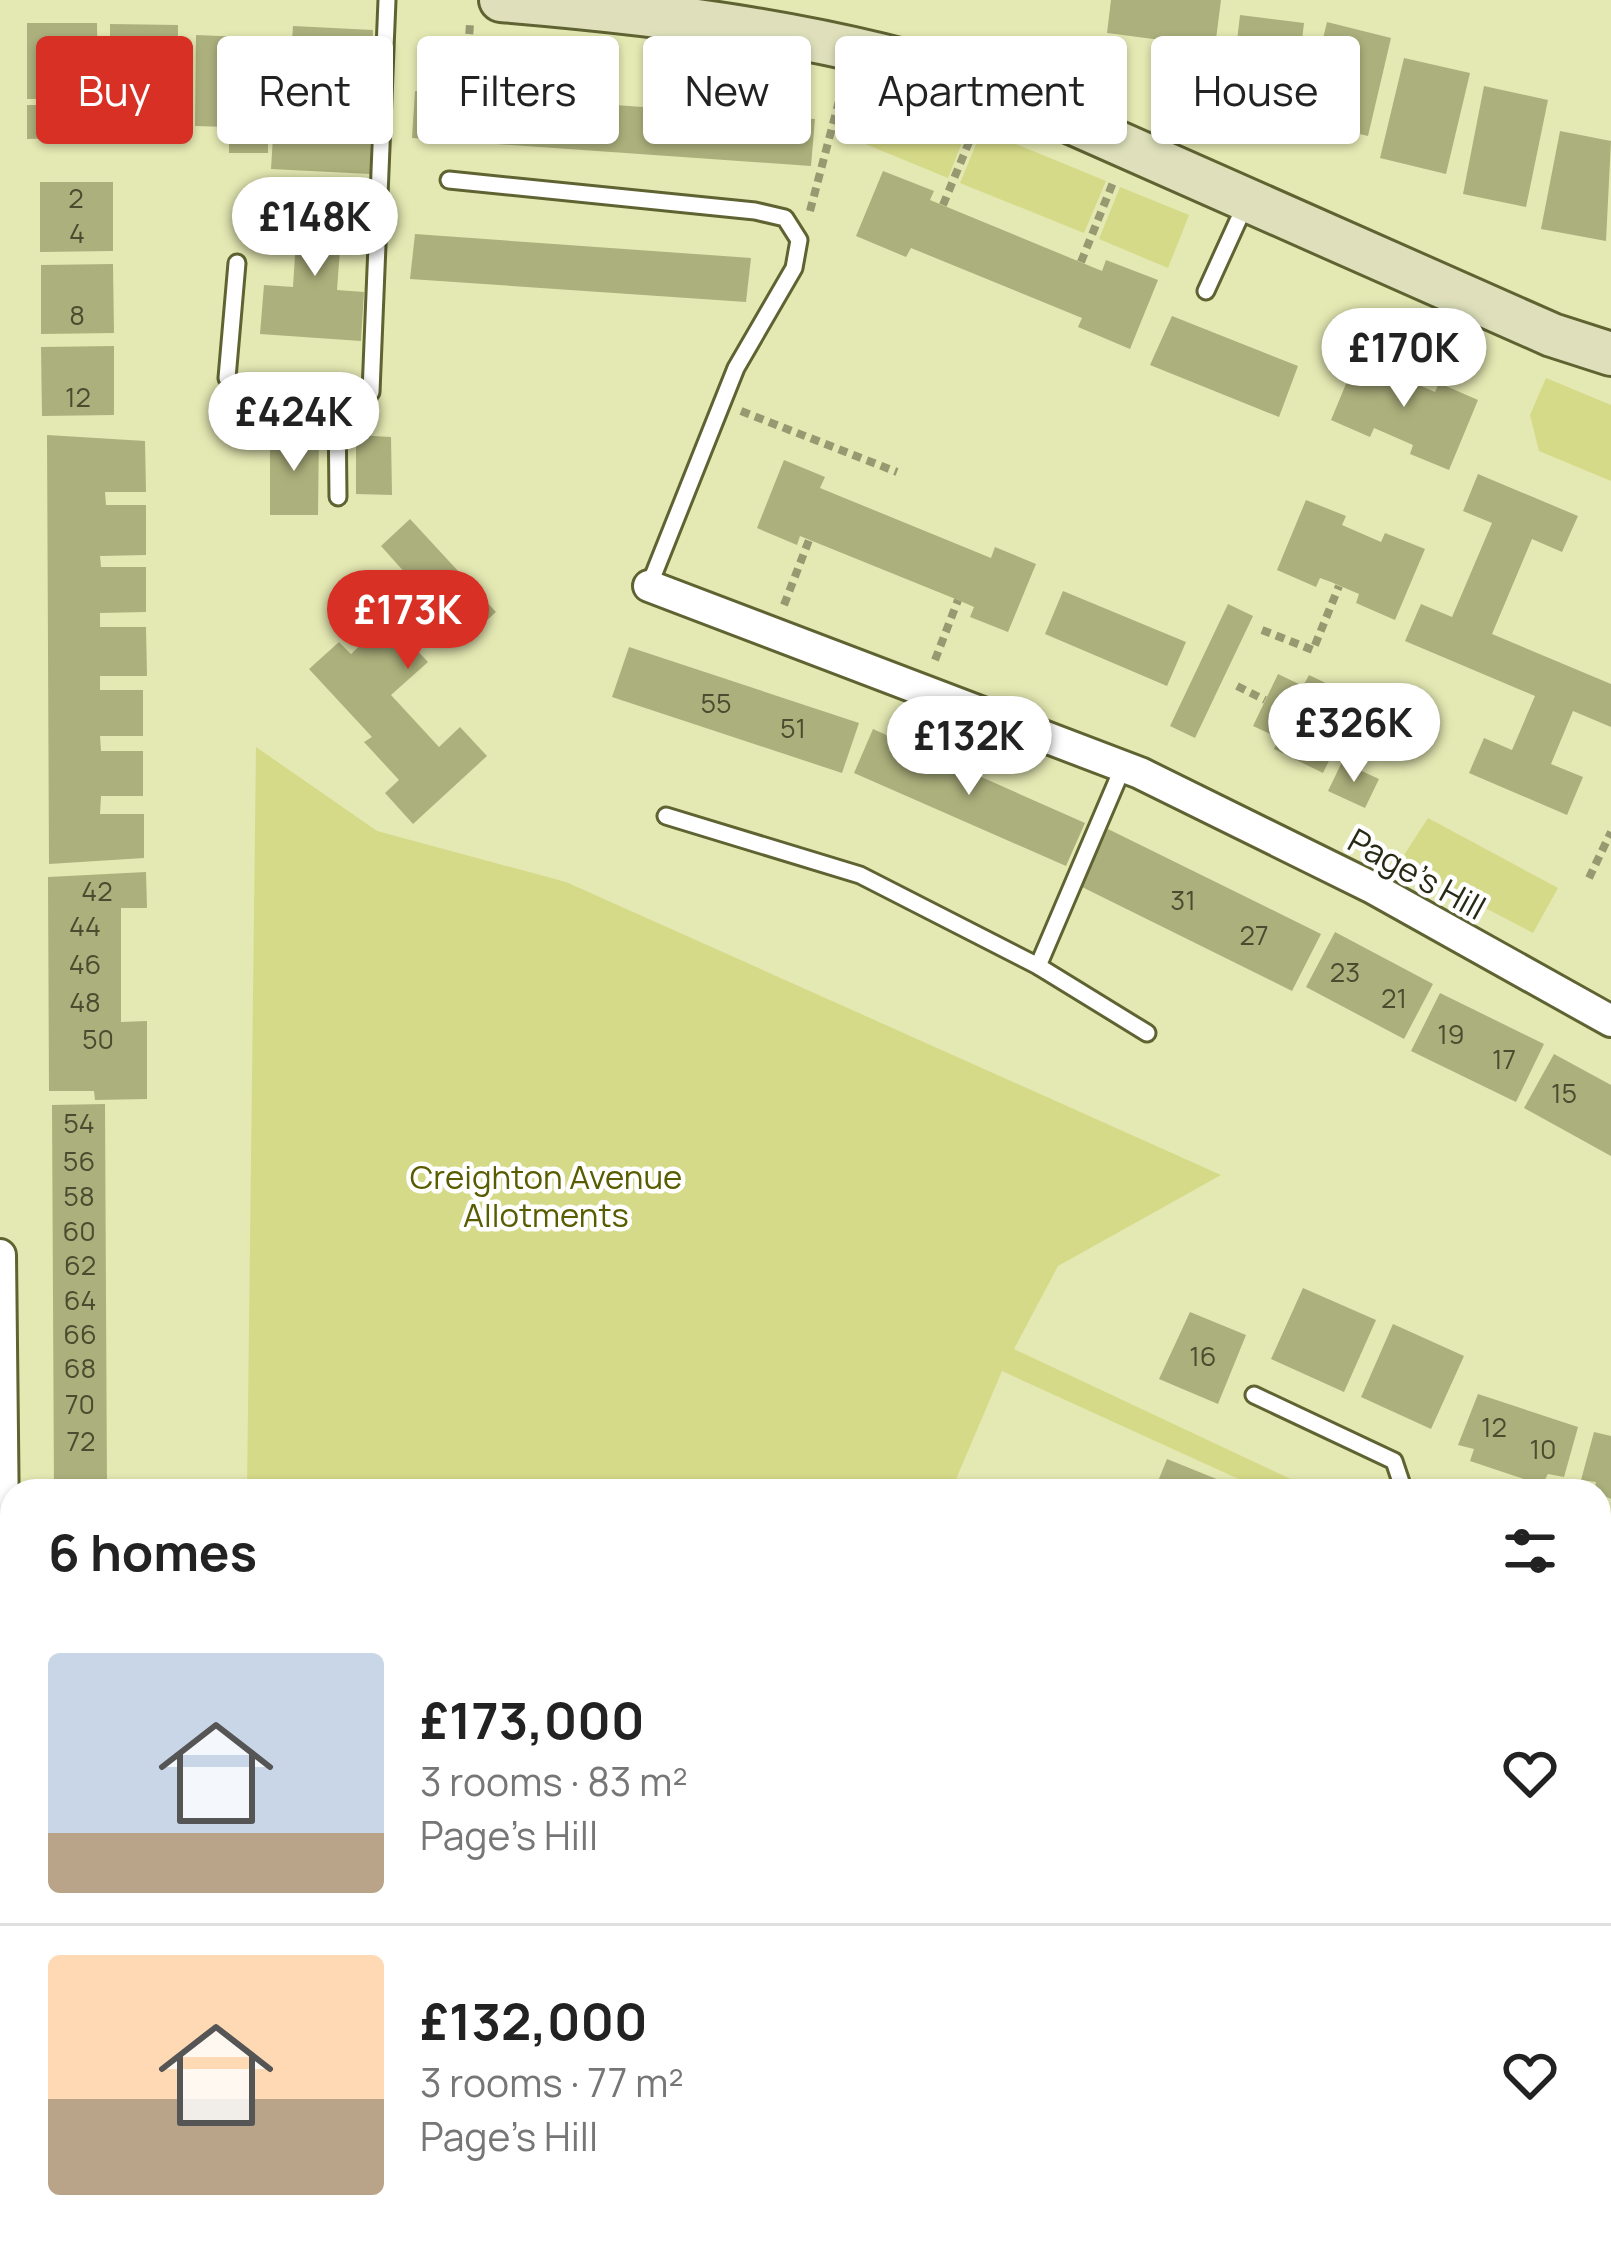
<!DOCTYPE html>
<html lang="en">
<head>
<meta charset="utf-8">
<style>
	body { margin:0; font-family:Manrope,sans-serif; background:#f6f6f6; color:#222; height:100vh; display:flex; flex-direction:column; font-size:45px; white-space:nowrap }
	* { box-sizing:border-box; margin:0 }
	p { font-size:39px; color:#767676 }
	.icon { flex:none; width:66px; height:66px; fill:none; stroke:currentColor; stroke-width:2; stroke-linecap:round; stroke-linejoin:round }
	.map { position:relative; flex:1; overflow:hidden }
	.sheet { position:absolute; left:0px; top:1479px; width:1611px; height:768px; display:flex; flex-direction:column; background:#fff; border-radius:36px 36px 0 0; box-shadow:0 3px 9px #0004 }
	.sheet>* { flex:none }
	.hud { position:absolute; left:36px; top:36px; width:1539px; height:108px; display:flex; gap:24px }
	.price { position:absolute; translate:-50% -102px; padding:0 27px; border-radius:42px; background:#fff; color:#222; font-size:39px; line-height:78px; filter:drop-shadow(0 3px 6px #0008) }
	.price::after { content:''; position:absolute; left:50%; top:72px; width:36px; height:27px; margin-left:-18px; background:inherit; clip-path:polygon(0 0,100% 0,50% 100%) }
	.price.on { background:#d93025; color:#fff }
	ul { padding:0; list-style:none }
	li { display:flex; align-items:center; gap:36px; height:300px; padding:0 48px }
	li+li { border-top:3px solid #e0e0e0 }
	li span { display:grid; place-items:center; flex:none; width:336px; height:240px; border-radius:12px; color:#555 }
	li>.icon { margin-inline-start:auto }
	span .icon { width:144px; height:144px; fill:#fffc; stroke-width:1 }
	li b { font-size:51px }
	h2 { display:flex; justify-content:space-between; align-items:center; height:144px; padding:0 48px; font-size:51px }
	.chip { padding:0 42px; border-radius:12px; background:#fff; box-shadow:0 3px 9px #0004; font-size:42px; line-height:108px }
	.chip.on { background:#d93025; color:#fff }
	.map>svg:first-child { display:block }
	.green { fill:#d5da88 }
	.building { fill:#acb07c }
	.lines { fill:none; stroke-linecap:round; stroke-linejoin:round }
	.lane-casing { stroke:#5f6231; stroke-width:21 }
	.street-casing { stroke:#5f6231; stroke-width:36 }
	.secondary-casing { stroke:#5f6231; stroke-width:48 }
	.path { stroke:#979a71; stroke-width:8; stroke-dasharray:9 6; stroke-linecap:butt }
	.lane { stroke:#fff; stroke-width:15 }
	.street { stroke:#fff; stroke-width:30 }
	.secondary { stroke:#dfe0bb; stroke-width:42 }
	.labels { text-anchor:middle; stroke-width:9; stroke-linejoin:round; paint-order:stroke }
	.number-label { font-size:27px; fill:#494c2f }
	.street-label { font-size:33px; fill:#282a15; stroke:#fff }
	.park-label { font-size:33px; fill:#5a5c00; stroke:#fff }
</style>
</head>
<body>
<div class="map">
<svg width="1611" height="2247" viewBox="0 0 1611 2247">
	<rect width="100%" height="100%" fill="#e4e8b2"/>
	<g class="green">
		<polygon points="879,88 969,125 948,178 858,141"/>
		<polygon points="982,130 1106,181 1084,233 960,183"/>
		<polygon points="1120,187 1189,215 1168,268 1099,239"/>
		<polygon points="1546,378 1611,405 1611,481 1539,451 1530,415"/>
		<polygon points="256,747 377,831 566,882 1221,1175 1058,1266 1014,1349 1316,1491 1265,1491 1002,1371 951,1491 247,1491"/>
		<polygon points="1428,818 1558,888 1533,933 1399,863"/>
	</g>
	<g class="building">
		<polygon points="1111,0 1221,0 1215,47 1107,33"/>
		<polygon points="1240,15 1304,23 1294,109 1230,101"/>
		<polygon points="1327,22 1391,38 1368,136 1303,121"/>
		<polygon points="27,23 97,23 98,99 27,99"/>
		<polygon points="110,24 178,25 178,103 110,103"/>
		<polygon points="293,26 373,30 370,174 271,169 276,87 289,87"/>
		<polygon points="196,35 268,38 268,153 229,153 229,127 195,126"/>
		<polygon points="1404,58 1470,73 1446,174 1380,158"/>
		<polygon points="1484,86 1548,100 1526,207 1463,194"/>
		<polygon points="415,91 815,119 811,166 412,138"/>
		<polygon points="27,105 61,105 61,138 27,139"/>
		<polygon points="1560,131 1611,141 1606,241 1541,229"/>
		<polygon points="883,171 934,191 930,200 1102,271 1106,260 1158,280 1130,349 1078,327 1082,318 911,248 906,257 856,236"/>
		<polygon points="40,182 113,182 113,251 40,252"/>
		<polygon points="299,191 344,194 337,290 364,292 361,341 260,334 264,285 293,287"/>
		<polygon points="415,234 751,258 746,302 410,279"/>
		<polygon points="113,264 114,333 41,334 41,265"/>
		<polygon points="1172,316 1298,366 1279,417 1150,365"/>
		<polygon points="114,346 114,415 42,416 41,347"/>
		<polygon points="1360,350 1400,366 1396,375 1435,392 1439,383 1478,400 1449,470 1410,454 1413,445 1374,428 1370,437 1331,420"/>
		<polygon points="319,433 318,515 270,515 270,434"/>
		<polygon points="47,435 145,441 146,492 105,492 106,505 146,505 146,555 100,556 101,567 146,567 146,612 100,613 100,627 146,627 147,676 100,676 100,690 143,690 143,736 100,736 101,751 143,751 143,796 101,796 100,814 144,814 144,858 49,864"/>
		<polygon points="356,435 391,437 392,495 356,494"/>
		<polygon points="784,460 825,477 820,488 991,558 995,547 1036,564 1008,632 970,617 974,607 958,600 800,536 797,545 757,528"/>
		<polygon points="1478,474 1578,516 1562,552 1532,539 1492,634 1611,684 1611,727 1573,711 1551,764 1583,777 1567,815 1469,773 1484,738 1512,750 1535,696 1405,641 1421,604 1452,617 1492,523 1463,511"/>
		<polygon points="1306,500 1346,516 1342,525 1381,542 1385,533 1425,549 1395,620 1356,603 1359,594 1331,582 1320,578 1316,587 1277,570"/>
		<polygon points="410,519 496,612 465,640 443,617 412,645 428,662 391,695 439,747 460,727 487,756 413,824 385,793 399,780 364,742 372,737 309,669 339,642 351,654 384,623 371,608 407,575 381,546"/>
		<polygon points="1063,591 1186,642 1167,686 1045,634"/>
		<polygon points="1228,604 1253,616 1195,738 1170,726"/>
		<polygon points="629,647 859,723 842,773 612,697"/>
		<polygon points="1278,674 1303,686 1309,675 1359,699 1323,773 1274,749 1279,738 1253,726"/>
		<polygon points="873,729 1085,823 1066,866 854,773"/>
		<polygon points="1342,762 1379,779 1365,808 1328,791"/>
		<polygon points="1108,829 1321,934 1292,991 1080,886"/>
		<polygon points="146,872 147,908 121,908 121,1022 147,1021 147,1099 95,1100 94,1091 49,1091 48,877"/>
		<polygon points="1335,932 1433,984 1404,1039 1306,987"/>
		<polygon points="1440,993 1544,1044 1516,1102 1411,1051"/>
		<polygon points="1554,1054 1611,1085 1611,1156 1524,1108"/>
		<polygon points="105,1104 107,1491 54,1491 52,1105"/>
		<polygon points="1303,1288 1376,1320 1344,1392 1271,1359"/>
		<polygon points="1190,1312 1246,1335 1218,1404 1159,1379"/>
		<polygon points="1393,1324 1464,1356 1431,1429 1361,1397"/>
		<polygon points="1478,1394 1578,1427 1564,1477 1548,1474 1542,1485 1470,1461 1474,1449 1458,1445"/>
		<polygon points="1594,1432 1611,1436 1611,1499 1594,1491 1596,1482 1581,1480"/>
		<polygon points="1167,1459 1229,1484 1227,1491 1154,1491"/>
		<polygon points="1599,1669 1611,1672 1607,1763 1599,1761"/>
		<polygon points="0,2119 12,2123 12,2170 0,2201"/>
		<polygon points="1611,2187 1611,2242 1599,2236 1599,2205"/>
		<polygon points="73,2235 122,2235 117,2247 69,2247"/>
		<polygon points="264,2235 313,2235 308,2247 260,2247"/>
		<polygon points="846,2235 917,2235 913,2247 848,2247 842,2245"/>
		<polygon points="1123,2235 1168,2235 1195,2247 1118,2247"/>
	</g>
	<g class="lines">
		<defs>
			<g id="lane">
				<polyline points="449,180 755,211 785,218 799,240 794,268 736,368 649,586"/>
				<polyline points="237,263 227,378 256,405 357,408 371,392 387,0"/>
				<polyline points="1206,291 1247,201"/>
				<polyline points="337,407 338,497"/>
				<polyline points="666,816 860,875 1038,966 1147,1033"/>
				<polyline points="1038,966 1123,767"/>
				<polyline points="1254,1395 1394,1461 1404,1491"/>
			</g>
			<g id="street">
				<polyline points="649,586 1140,773 1371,887 1611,1021"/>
				<polyline points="0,1255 9,2060"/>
				<polyline points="217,2247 221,2235"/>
			</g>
			<g id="secondary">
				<path d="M 501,0 C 668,14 832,34 992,87 L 1552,335 L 1611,354"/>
				<polyline points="1599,1572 1611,1576"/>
				<polyline points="0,2057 12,2061"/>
				<polyline points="521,2235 551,2247"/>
				<polyline points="1017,2247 1021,2235"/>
			</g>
		</defs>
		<use href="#lane" class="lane-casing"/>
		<use href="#street" class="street-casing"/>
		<use href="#secondary" class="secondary-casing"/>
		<g class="path">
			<polyline points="465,94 470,24"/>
			<polyline points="565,101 569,43"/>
			<polyline points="665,108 669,52"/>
			<polyline points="765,115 768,69"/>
			<polyline points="943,205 979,118"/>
			<polyline points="810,211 843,86"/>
			<polyline points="1081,262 1114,180"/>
			<polyline points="1350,333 1424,365 1416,383"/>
			<polyline points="741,411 897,472"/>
			<polyline points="784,605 809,540"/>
			<polyline points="1262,630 1313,650 1339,586"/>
			<polyline points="935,660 958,600"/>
			<polyline points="1237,686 1265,700"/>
			<polyline points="1589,878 1611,832"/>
			<polyline points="59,2247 63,2235"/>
			<polyline points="383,2247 388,2235"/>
		</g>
		<use href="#lane" class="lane"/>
		<use href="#street" class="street"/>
		<use href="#secondary" class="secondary"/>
	</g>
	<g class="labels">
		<g class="number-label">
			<text x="76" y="208">2</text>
			<text x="77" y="243">4</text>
			<text x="77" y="325">8</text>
			<text x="78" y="407">12</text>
			<text x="716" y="713">55</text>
			<text x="793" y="738">51</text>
			<text x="97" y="901">42</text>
			<text x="1183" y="910">31</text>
			<text x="85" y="936">44</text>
			<text x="1254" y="945">27</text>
			<text x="85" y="974">46</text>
			<text x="1345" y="982">23</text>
			<text x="1394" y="1008">21</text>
			<text x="85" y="1012">48</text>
			<text x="1451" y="1044">19</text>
			<text x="98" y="1049">50</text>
			<text x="1504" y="1069">17</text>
			<text x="1564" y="1103">15</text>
			<text x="79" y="1133">54</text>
			<text x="79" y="1171">56</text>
			<text x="79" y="1206">58</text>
			<text x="79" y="1241">60</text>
			<text x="80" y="1275">62</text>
			<text x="80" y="1310">64</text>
			<text x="80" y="1344">66</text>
			<text x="1203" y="1366">16</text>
			<text x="80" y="1378">68</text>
			<text x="80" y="1414">70</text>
			<text x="1494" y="1437">12</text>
			<text x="81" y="1451">72</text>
			<text x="1543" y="1459">10</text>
		</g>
		<g class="street-label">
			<text transform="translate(1417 874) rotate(29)" y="12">Page's Hill</text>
		</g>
		<g class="park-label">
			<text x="546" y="1189">Creighton Avenue<tspan x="546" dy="38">Allotments</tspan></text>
		</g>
	</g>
</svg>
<b class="price" style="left:315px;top:279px">£148K</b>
<b class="price" style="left:1404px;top:410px">£170K</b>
<b class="price" style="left:294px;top:474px">£424K</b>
<b class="price on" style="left:408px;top:672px">£173K</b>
<b class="price" style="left:1354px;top:785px">£326K</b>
<b class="price" style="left:969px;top:798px">£132K</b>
<div class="hud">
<a class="chip on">Buy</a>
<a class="chip">Rent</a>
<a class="chip">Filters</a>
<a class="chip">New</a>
<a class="chip">Apartment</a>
<a class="chip">House</a>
</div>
<section class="sheet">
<h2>6 homes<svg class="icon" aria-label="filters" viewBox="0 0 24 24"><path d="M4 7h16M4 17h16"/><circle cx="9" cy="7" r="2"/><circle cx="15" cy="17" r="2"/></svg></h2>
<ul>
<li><span style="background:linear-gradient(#c9d6e8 75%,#b9a48a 0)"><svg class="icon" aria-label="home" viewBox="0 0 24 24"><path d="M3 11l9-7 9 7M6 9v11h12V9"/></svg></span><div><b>£173,000</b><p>3 rooms · 83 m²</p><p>Page's Hill</p></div><svg class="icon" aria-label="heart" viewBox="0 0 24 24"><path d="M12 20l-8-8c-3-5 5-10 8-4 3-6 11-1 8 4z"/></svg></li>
<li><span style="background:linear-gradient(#ffd9b3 60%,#b9a48a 0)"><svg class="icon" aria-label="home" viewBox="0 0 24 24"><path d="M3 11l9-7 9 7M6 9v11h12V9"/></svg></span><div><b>£132,000</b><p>3 rooms · 77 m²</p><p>Page's Hill</p></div><svg class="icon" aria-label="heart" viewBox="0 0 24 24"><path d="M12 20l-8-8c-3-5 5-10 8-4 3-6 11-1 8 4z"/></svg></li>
</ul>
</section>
</div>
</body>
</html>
